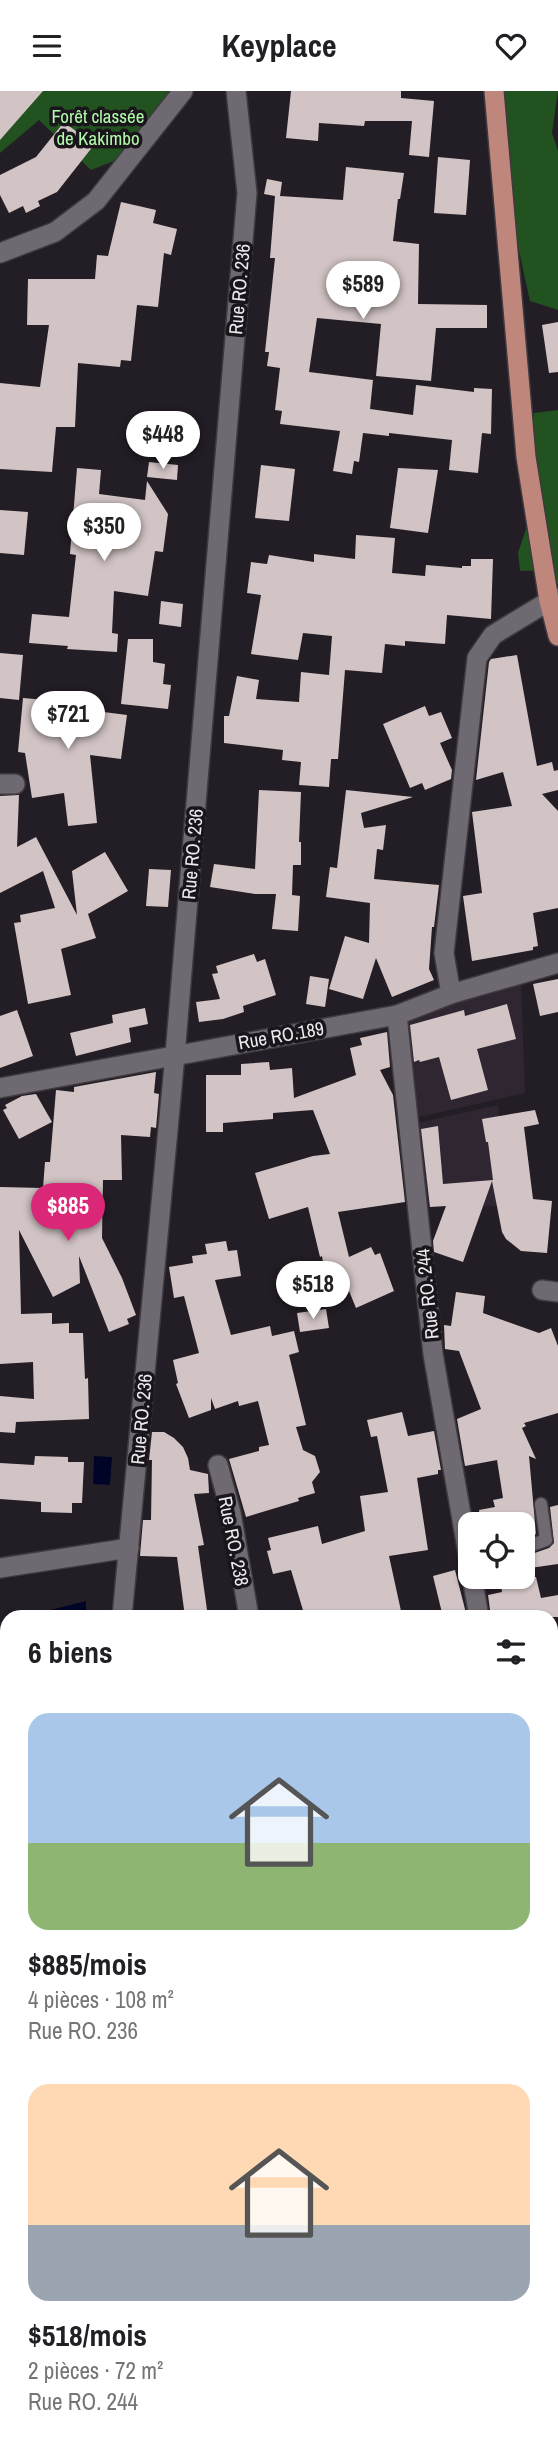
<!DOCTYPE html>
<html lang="fr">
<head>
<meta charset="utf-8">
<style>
	body { margin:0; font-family:"Archivo Narrow",sans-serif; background:#f2f2f2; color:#202124; height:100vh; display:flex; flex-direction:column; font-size:26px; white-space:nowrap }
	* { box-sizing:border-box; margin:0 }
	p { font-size:23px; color:#757577 }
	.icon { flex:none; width:38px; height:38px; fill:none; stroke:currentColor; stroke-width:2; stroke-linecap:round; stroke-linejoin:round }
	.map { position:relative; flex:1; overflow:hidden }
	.panel { position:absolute; left:0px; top:1519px; width:558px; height:842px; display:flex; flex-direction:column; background:#fff; border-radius:21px 21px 0 0; box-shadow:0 2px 5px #0004 }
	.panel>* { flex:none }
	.buttons { position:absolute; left:458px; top:1421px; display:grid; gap:14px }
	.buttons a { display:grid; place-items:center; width:77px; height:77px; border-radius:14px; background:#fff; box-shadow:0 2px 5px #0004; font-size:35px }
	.price { position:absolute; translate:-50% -60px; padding:0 16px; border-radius:24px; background:#fff; color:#222; font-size:23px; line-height:46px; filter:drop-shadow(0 2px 4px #0008) }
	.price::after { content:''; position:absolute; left:50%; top:42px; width:21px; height:16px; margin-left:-10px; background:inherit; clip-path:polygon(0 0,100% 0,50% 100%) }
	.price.selected { background:#db2777; color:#fff }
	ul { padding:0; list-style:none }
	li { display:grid; align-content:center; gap:14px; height:371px; padding:0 28px }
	li span { display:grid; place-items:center; height:217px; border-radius:21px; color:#555 }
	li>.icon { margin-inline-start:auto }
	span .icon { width:126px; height:126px; fill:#fffc; stroke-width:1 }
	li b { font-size:30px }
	h2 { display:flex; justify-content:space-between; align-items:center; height:84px; padding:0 28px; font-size:30px }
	header { display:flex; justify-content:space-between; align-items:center; height:91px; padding:0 28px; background:#fff; font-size:32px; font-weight:700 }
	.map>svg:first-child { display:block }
	.built { fill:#2f2632 }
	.forest { fill:#21521f }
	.water { fill:#000527 }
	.building { fill:#d2c4c4 }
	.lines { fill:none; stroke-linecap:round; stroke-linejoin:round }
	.service-casing { stroke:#3e3a3f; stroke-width:15 }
	.minor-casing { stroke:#3e3a3f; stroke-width:22 }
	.tertiary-casing { stroke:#3e3a3f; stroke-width:22 }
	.primary-casing { stroke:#3e3a3f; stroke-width:22 }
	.service { stroke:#6f6972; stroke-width:12 }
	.minor { stroke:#6f6972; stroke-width:19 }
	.tertiary { stroke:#6f6972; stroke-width:19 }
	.primary { stroke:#bf867b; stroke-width:19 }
	.labels { text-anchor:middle; stroke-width:7; stroke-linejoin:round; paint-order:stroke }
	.park-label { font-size:19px; fill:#b0f9ab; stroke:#1a151b }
	.street-label { font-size:19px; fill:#ede9ee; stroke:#1a151b }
</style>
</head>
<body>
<header><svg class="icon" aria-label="menu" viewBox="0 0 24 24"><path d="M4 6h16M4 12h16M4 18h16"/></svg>Keyplace<svg class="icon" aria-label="heart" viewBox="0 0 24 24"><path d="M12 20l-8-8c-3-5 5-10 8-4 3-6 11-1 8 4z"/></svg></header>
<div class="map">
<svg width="558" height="2360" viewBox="0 0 558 2360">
	<rect width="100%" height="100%" fill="#231e25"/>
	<g class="built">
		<polygon points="521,891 525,1002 414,1027 402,925"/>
		<polygon points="498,1014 505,1115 429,1116 417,1032"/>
	</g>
	<g class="forest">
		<polygon points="0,0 171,0 119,68 91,79 39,29 0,62"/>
		<polygon points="484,0 558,0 552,42 558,60 558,219 530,210"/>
		<path d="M 558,319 L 558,494 C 547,479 538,479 520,480 L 518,462 L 526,438 L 538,415 L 531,365 L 534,322 Z"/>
	</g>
	<g class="water">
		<polygon points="94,1365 112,1366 110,1394 93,1393"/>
		<polygon points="86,1510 86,1526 43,1526 43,1521"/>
	</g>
	<g class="building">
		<polygon points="0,0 43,0 0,49"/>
		<polygon points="291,0 401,0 401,7 434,10 429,66 409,64 412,30 365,30 364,35 319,32 318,50 286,47"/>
		<polygon points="64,31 94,54 57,101 38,110 40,115 26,122 23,115 9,122 0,104 0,84 36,66"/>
		<polygon points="438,66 470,69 466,124 434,122"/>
		<polygon points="346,76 404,82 400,108 398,108 393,150 419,153 418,213 487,214 487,237 436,237 431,290 376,285 381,233 317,227 309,281 373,289 370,318 413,324 416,294 474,301 474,297 492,298 491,343 482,342 478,382 449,379 452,349 389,342 389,345 363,342 359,371 354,370 352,383 333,380 340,340 280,333 282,320 275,319 280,277 267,275 269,261 265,261 275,167 270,167 275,105 264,103 267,88 282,91 280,105 343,109"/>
		<polygon points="121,111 156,119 153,132 177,138 171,164 164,162 158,216 137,214 131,270 121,269 120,276 78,272 75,336 56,336 52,381 0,378 0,292 40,296 49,234 27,234 28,188 95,188 97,164 108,165"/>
		<polygon points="558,231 558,281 549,282 542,234"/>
		<polygon points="149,371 178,374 177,389 147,386"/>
		<polygon points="261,374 295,378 289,430 255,427"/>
		<polygon points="77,377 101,379 99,403 145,409 147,390 168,423 163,461 155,460 148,505 114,500 112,542 118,543 117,561 67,558 68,555 29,552 32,523 69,526 76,464 70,463"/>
		<polygon points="398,377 438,379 428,442 390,437"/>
		<polygon points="0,419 28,421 24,464 0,462"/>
		<polygon points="356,444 395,447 392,482 425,485 426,474 462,477 462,475 471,475 471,468 493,468 491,528 447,524 445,553 405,550 405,555 385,553 382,582 345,579 338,668 331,668 329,696 299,694 301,671 282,669 283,659 224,652 224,625 229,625 237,585 259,589 256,608 299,611 301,581 329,584 332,545 303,542 298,569 251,563 261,504 247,502 251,471 267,473 269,464 314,471 314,463 355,468"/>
		<polygon points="161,510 183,513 181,536 159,533"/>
		<polygon points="128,548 153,548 153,571 165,573 163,593 171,594 168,618 121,613"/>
		<polygon points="0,562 23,564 19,609 0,607"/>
		<polygon points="517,564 537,675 552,671 554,680 558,679 558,699 542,703 558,720 558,817 533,822 538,855 533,856 533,859 472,870 463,805 482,802 472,721 512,715 503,681 476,689 489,571 491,568"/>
		<polygon points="23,607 58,610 58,608 89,612 88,619 127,624 121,668 90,664 97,732 68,735 64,702 32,707 25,662 18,661"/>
		<polygon points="425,615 429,625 441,621 452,647 440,652 452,679 451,688 425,699 422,692 410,697 383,633"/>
		<polygon points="259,699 301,701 299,751 301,751 301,774 293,774 292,804 300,805 298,840 272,838 276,803 255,803 210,796 214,773 255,778"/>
		<polygon points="346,699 413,706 361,722 364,737 386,734 383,759 377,758 374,788 439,794 434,836 432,836 429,878 434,889 392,906 376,867 363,908 329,898 345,845 369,852 370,812 326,806 330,776 337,777"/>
		<polygon points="19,704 17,756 36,746 77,824 72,780 105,761 128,800 88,823 96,847 61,858 71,904 28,913 14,832 21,831 20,824 55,817 43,780 0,802 0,705"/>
		<polygon points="149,778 171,779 168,816 146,815"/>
		<polygon points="254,863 257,871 265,868 276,904 243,915 244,921 223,928 199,931 196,911 220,908 212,883 218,882 216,875"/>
		<polygon points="310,885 329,888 325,916 306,913"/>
		<polygon points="558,888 558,921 540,925 533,893"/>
		<polygon points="507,913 516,948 477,958 488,999 451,1009 439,966 420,971 419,969 414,971 410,934 464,919 465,925"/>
		<polygon points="145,917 148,933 129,937 131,951 76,965 70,942 113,932 112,924"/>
		<polygon points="17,919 33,965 0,977 0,925"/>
		<polygon points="387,941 390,976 380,979 393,1004 405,1111 338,1121 349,1166 371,1156 375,1164 380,1162 394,1200 356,1217 349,1200 338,1205 326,1191 322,1165 320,1166 308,1116 269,1128 255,1082 313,1065 330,1063 313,1019 273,1022 273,1028 223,1032 223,1041 206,1041 206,984 241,984 241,973 269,971 270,979 292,977 294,1007 356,984 350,957 362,954 360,947"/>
		<polygon points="156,981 154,1002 159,1003 156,1037 151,1036 150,1046 121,1044 122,1089 103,1089 102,1147 122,1187 136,1224 127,1228 129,1233 109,1241 79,1165 80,1192 53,1206 19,1139 21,1223 52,1222 52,1233 69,1232 69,1242 83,1242 85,1288 88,1287 89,1328 16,1331 15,1342 0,1341 0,1305 34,1308 33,1271 0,1273 0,1096 43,1097 45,1071 50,1071 56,999 74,1001 74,996"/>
		<polygon points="36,1003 52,1031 19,1048 3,1019 7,1017 5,1014 22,1005"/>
		<polygon points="535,1019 539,1033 524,1036 533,1108 552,1110 547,1162 521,1160 506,1148 502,1141 492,1090 463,1171 434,1161 433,1150 446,1115 430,1116 421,1038 438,1035 443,1093 493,1089 488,1051 486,1051 482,1028"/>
		<polygon points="226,1150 228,1160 237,1159 241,1185 215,1189 231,1244 270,1235 272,1245 294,1240 299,1261 289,1264 306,1334 296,1336 303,1359 315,1365 320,1381 312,1391 315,1402 298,1407 299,1410 246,1426 229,1368 259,1360 259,1356 269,1354 258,1310 239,1315 238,1310 215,1318 211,1307 211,1319 189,1327 176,1293 178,1292 173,1269 199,1262 184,1205 174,1207 169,1176 193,1172 192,1165 207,1163 205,1153"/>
		<polygon points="456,1201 485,1205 483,1222 539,1242 551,1237 558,1255 558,1322 524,1332 526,1335 522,1337 536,1368 529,1365 536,1443 523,1448 523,1433 481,1433 479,1419 495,1416 493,1409 503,1407 497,1369 465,1375 457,1328 481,1318 459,1260 445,1258 444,1234 451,1235"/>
		<polygon points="326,1218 329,1237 300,1241 297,1222"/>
		<polygon points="402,1321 408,1345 434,1340 441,1379 438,1379 438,1383 417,1387 428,1459 389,1465 401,1520 393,1522 394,1526 305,1526 291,1479 273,1483 267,1460 271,1459 268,1447 318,1435 322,1453 365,1440 360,1405 388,1401 377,1345 371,1346 367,1329"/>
		<polygon points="152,1341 164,1341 174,1347 183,1356 188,1367 190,1379 208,1383 209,1402 194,1403 204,1454 198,1455 208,1526 185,1526 177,1466 140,1465 143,1429 151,1429 152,1369 149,1369"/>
		<polygon points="35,1365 68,1366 68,1371 84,1371 82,1412 72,1412 72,1422 41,1421 41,1411 0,1408 0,1372 34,1374"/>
		<polygon points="558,1414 558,1473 523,1478 523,1466 549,1457 554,1452 550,1416"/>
		<polygon points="455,1479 467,1526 443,1526 433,1485"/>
		<polygon points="500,1486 536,1486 541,1507 558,1504 558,1526 491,1526 488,1504 502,1501"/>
	</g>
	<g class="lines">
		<defs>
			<polyline id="service" points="523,1457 546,1449 541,1413"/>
			<g id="minor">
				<polyline points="0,693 15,693"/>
				<polyline points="451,903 444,862 477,567 493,544 549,510 558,507"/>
				<polyline points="397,924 433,1263 471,1480"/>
				<polyline points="0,997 397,924 451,903 558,872"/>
				<polyline points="542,1199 558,1201"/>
				<polyline points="218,1374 231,1422 249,1526"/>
				<polyline points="0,1477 129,1457"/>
				<polyline points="472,1486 479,1526"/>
				<polyline points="551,1884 558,1883"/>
				<polyline points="0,1996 7,1994"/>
				<polyline points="551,2127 558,2127"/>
				<polyline points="551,2290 558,2288"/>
			</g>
			<g id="tertiary">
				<polyline points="0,162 55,141 96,110 183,0"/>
				<polyline points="122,1526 175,964 247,102 236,0"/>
				<polyline points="52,2360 53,2354"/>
			</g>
			<polyline id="primary" points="494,0 526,366 549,510 558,545"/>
		</defs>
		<use href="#service" class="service-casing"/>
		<use href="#minor" class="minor-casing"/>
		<use href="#tertiary" class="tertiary-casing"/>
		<use href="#primary" class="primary-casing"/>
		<use href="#service" class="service"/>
		<use href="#minor" class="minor"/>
		<use href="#tertiary" class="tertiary"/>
		<use href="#primary" class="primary"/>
	</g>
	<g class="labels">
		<g class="park-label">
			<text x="98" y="32">Forêt classée<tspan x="98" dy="22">de Kakimbo</tspan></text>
		</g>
		<g class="street-label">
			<text transform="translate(239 198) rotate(-85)" y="7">Rue RO. 236</text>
			<text transform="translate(192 763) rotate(-85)" y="7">Rue RO. 236</text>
			<text transform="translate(281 944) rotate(-10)" y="7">Rue RO.189</text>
			<text transform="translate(427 1203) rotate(-96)" y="7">Rue RO. 244</text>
			<text transform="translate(141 1328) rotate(-85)" y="7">Rue RO. 236</text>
			<text transform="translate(234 1450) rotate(79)" y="7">Rue RO. 238</text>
		</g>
	</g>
</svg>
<div class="buttons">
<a><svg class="icon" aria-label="locate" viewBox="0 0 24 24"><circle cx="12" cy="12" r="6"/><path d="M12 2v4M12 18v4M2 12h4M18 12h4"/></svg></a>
</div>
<b class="price" style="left:363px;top:230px">$589</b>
<b class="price" style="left:163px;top:380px">$448</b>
<b class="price" style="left:104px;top:472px">$350</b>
<b class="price" style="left:68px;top:660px">$721</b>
<b class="price selected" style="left:68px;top:1152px">$885</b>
<b class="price" style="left:313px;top:1230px">$518</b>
<section class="panel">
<h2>6 biens<svg class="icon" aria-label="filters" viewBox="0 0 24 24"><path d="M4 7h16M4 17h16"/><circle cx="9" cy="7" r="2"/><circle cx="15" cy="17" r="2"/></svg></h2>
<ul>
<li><span style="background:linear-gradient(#a9c7e8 60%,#8fb573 0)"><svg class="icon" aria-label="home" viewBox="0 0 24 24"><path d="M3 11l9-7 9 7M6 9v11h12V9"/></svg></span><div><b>$885/mois</b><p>4 pièces · 108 m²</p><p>Rue RO. 236</p></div></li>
<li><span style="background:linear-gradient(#ffd9b3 65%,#9aa5b1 0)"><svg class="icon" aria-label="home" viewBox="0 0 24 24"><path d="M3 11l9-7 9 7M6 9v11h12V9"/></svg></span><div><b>$518/mois</b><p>2 pièces · 72 m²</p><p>Rue RO. 244</p></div></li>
</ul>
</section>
</div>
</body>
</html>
